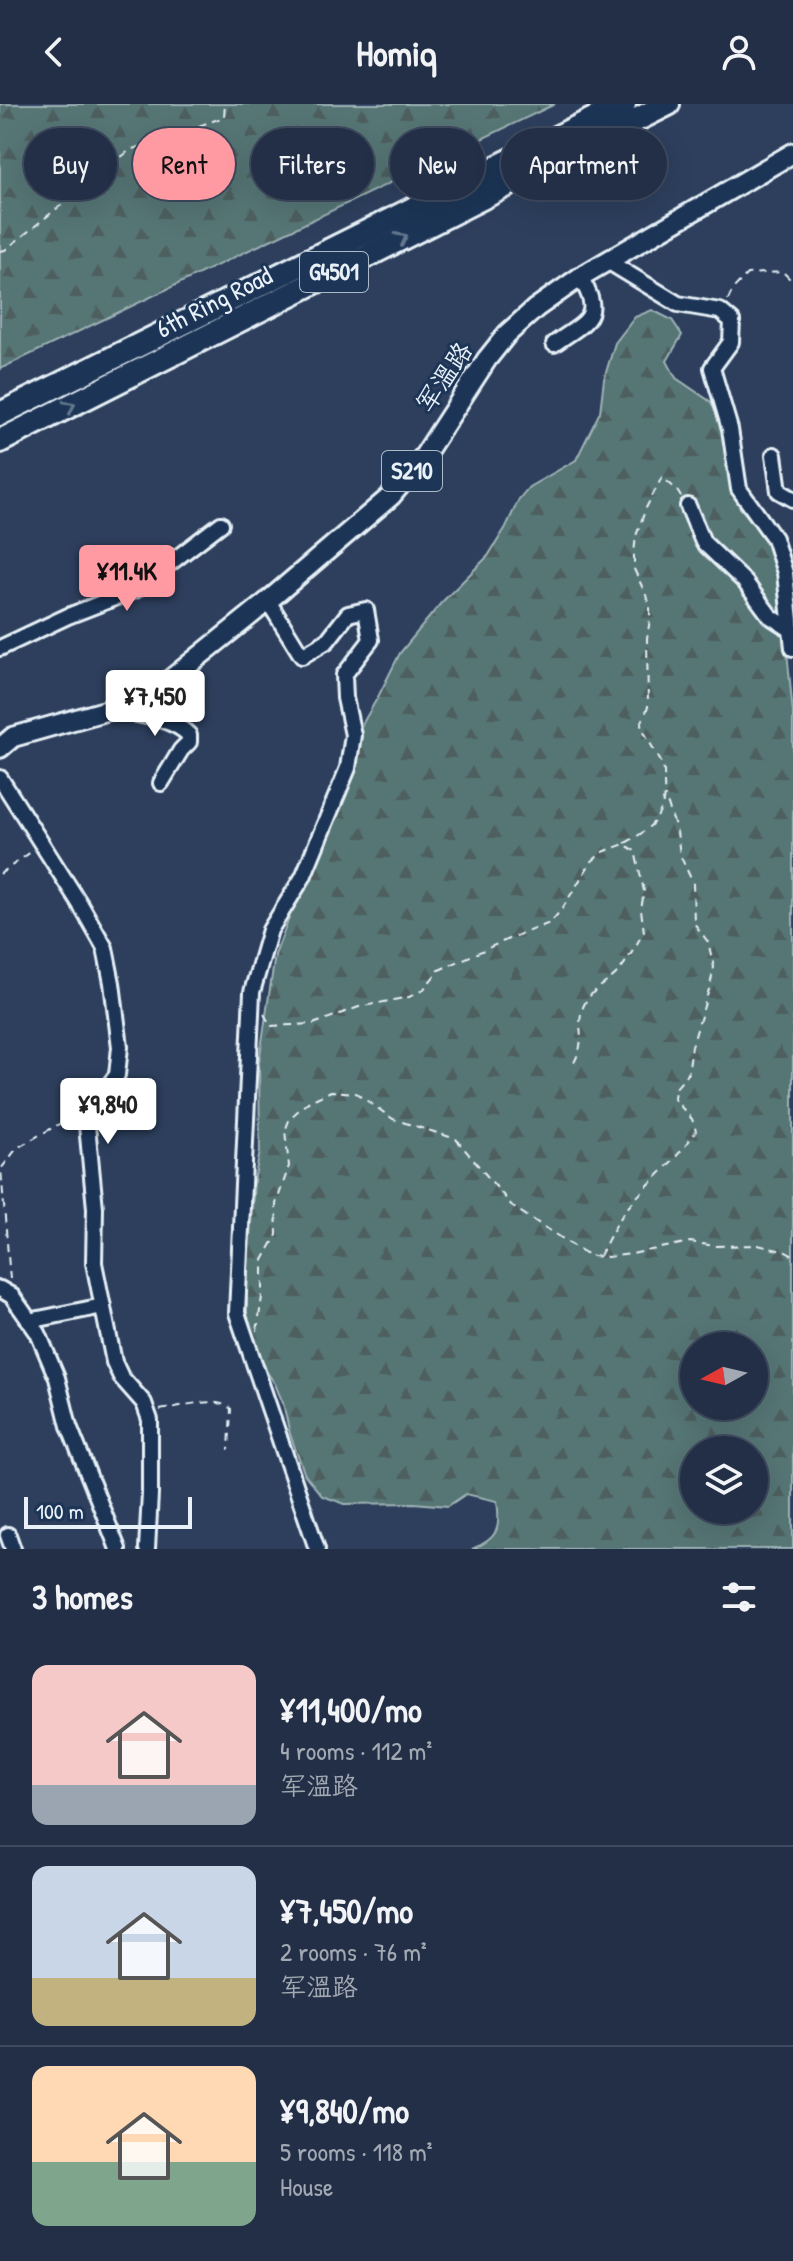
<!DOCTYPE html>
<html lang="en">
<head>
<meta charset="utf-8">
<style>
	body { margin:0; font-family:"Patrick Hand","LXGW WenKai TC",sans-serif; background:#2a374d; color:#f1f3f6; height:100vh; display:flex; flex-direction:column; font-size:30px; white-space:nowrap }
	* { box-sizing:border-box; margin:0 }
	p { font-size:26px; color:#a2a9b3 }
	.icon { flex:none; width:44px; height:44px; fill:none; stroke:currentColor; stroke-width:2; stroke-linecap:round; stroke-linejoin:round }
	.map { position:relative; height:1445px; overflow:hidden }
	.sheet { display:flex; flex-direction:column; background:#222f46; flex:1 }
	.sheet>* { flex:none }
	.hud { position:absolute; left:24px; top:24px; width:746px; height:72px; display:flex; gap:16px }
	.needle { width:52px; rotate:262deg }
	.tools { position:absolute; left:680px; top:1228px; display:grid; gap:16px }
	.tools a { display:grid; place-items:center; width:88px; height:88px; border-radius:50%; background:#222f46; box-shadow:0 8px 32px #0002,0 0 0 2px #3f4a5f; font-size:40px }
	.scale { position:absolute; left:24px; bottom:20px; width:168px; box-sizing:border-box; padding-left:8px; border:4px solid #e8f1f8; border-top:0; font-size:22px; line-height:28px; white-space:nowrap; color:#e8f1f8; -webkit-text-stroke:6px #1d3557; paint-order:stroke }
	.price { position:absolute; translate:-50% -68px; padding:0 18px; border-radius:8px; background:#fff; color:#222; font-size:26px; line-height:52px; filter:drop-shadow(0 2px 4px #0008) }
	.price::after { content:''; position:absolute; left:50%; top:48px; width:24px; height:18px; margin-left:-12px; background:inherit; clip-path:polygon(0 0,100% 0,50% 100%) }
	.price.current { background:#ff9aa2; color:#111 }
	ul { padding:0; list-style:none }
	li { display:flex; align-items:center; gap:24px; height:200px; padding:0 32px }
	li+li { border-top:2px solid #3f4a5f }
	li span { display:grid; place-items:center; flex:none; width:224px; height:160px; border-radius:16px; color:#555 }
	li>.icon { margin-inline-start:auto }
	span .icon { width:96px; height:96px; fill:#fffc; stroke-width:1 }
	li b { font-size:34px }
	h2 { display:flex; justify-content:space-between; align-items:center; height:96px; padding:0 32px; font-size:34px }
	.pill { padding:0 28px; border-radius:36px; background:#222f46; box-shadow:0 8px 32px #0002,0 0 0 2px #3f4a5f; font-size:28px; line-height:72px }
	.pill.current { background:#ff9aa2; color:#111 }
	header { display:flex; justify-content:space-between; align-items:center; height:104px; padding:0 32px; background:#222f46; font-size:36px; font-weight:700 }
	.map>svg:first-child { display:block }
	.forest { fill:url(#forest-firs); stroke:#9fb3b6; stroke-width:2; fill-rule:evenodd }
	.lines { fill:none; stroke-linecap:round; stroke-linejoin:round }
	.minor-casing { stroke:#e8f1f8; stroke-width:20 }
	.major-casing { stroke:#e8f1f8; stroke-width:24 }
	.highway-casing { stroke:#e8f1f8; stroke-width:28 }
	.path { stroke:#e8f1f8; stroke-width:2; stroke-dasharray:8 6; stroke-linecap:butt }
	.minor { stroke:#1d3557; stroke-width:14 }
	.major { stroke:#1d3557; stroke-width:18 }
	.highway { stroke:#1d3557; stroke-width:22 }
	.oneway { stroke:#64778f }
	.labels { text-anchor:middle; stroke-width:6; stroke-linejoin:round; paint-order:stroke }
	.shield { fill:#1d3557; stroke:#abb9c8; stroke-width:2 }
	.shield-label { font-size:24px; font-weight:bold; fill:#e8f1f8 }
	.street-label { font-size:26px; fill:#e8f1f8; stroke:#1d3557 }
</style>
</head>
<body>
<header><svg class="icon" aria-label="back" viewBox="0 0 24 24"><path d="M15 5l-7 7 7 7"/></svg>Homiq<svg class="icon" aria-label="person" viewBox="0 0 24 24"><circle cx="12" cy="8" r="4"/><path d="M4 21q1-7 8-7t8 7"/></svg></header>
<div class="map">
<svg width="793" height="1445" viewBox="0 0 793 1445">
	<defs>
		<pattern id="forest-firs" width="22" height="20" patternUnits="userSpaceOnUse" patternTransform="scale(2)"><rect width="22" height="20" fill="#567574"/><path d="M5 1l3.5 6h-7zM16 11l3.5 6h-7z" fill="#4e5e5f"/></pattern>
	</defs>
	<rect width="100%" height="100%" fill="#2d3f5d"/>
	<filter id="ink" filterUnits="userSpaceOnUse"><feTurbulence type="fractalNoise" baseFrequency=".0125" numOctaves="2"/><feDisplacementMap in="SourceGraphic" scale="16" xChannelSelector="R" yChannelSelector="G"/><feConvolveMatrix kernelMatrix="1 2 1 2 8 2 1 2 1" color-interpolation-filters="sRGB"/></filter>
	<g filter="url(#ink)">
		<g class="forest">
			<polygon points="0,0 555,0 0,265"/>
			<path d="M 652,206 L 672,216 L 682,231 L 667,257 L 676,274 L 711,298 L 724,327 L 733,389 L 740,404 L 753,419 L 770,445 L 779,476 L 783,505 L 793,609 L 793,1445 L 472,1445 C 498,1435 501,1424 497,1397 L 466,1390 L 448,1402 L 414,1399 L 345,1400 L 322,1392 L 305,1371 L 290,1330 L 283,1299 L 275,1280 L 257,1253 L 247,1217 L 247,1178 L 254,1076 L 260,1048 L 259,958 L 275,851 L 294,801 L 324,741 L 340,704 L 354,658 L 360,624 L 379,591 L 400,549 L 441,499 L 488,452 L 506,423 L 519,395 L 529,383 L 576,356 L 600,308 L 604,275 L 615,239 L 635,213 ZM 694,1242 L 754,1242 L 754,1302 L 694,1302 ZM 694,1346 L 754,1346 L 754,1406 L 694,1406 Z"/>
		</g>
		<g class="lines">
			<defs>
				<g id="minor">
					<polyline points="609,158 678,200 720,207 732,217 731,238 712,264 730,325 739,385 774,434 785,469 793,544"/>
					<path d="M 554,240 C 586,217 605,214 580,173"/>
					<polyline points="774,351 779,387 793,395"/>
					<polyline points="688,402 703,438 745,478 770,512 793,527"/>
					<polyline points="268,497 302,552 327,537 348,510 366,506 371,536 344,571 345,594 353,631 348,664 303,773 270,826 252,888 237,1209 317,1445"/>
					<polyline points="0,544 68,512 135,486 221,420"/>
					<path d="M 113,605 C 137,611 172,613 189,631 L 189,638 L 181,646 L 161,679"/>
					<polyline points="0,674 80,800 105,844 112,879 120,943 117,971 86,1011 95,1104 94,1159 114,1258 121,1273 144,1299 150,1316 150,1390 147,1445"/>
					<polyline points="0,1185 12,1192 38,1229 57,1274 69,1322 118,1445"/>
					<polyline points="29,1217 103,1202"/>
					<polyline points="8,1431 13,1445"/>
				</g>
				<polyline id="major" points="0,644 13,633 112,605 151,591 268,497 391,392 424,352 487,255 507,230 536,204 580,173 793,49"/>
				<g id="highway">
					<polyline points="0,310 624,0"/>
					<polyline points="0,337 668,0"/>
				</g>
			</defs>
			<use href="#minor" class="minor-casing"/>
			<use href="#major" class="major-casing"/>
			<use href="#highway" class="highway-casing"/>
			<g class="path">
				<polyline points="0,147 5,146 130,46 224,13 225,0"/>
				<polyline points="728,196 733,185 747,170 783,168 793,178"/>
				<path d="M 625,739 C 652,725 666,711 664,679 C 664,673 665,666 662,660 C 655,646 647,636 641,620 L 648,603 L 647,534 L 650,515 L 650,500 L 634,465 L 634,449 L 636,432 L 646,404 L 662,373 L 676,385 L 681,393"/>
				<polyline points="0,770 31,748"/>
				<path d="M 264,910 L 271,922 L 313,920 L 359,903 L 409,893 L 423,886 L 439,866 L 513,833 L 550,819 L 562,805 L 591,758 L 603,748 L 624,740 L 635,747 L 644,787 L 641,806 L 644,828 C 635,842 627,859 616,870 C 605,881 590,887 584,901 C 574,922 589,935 572,962"/>
				<path d="M 600,1152 C 610,1131 620,1111 637,1093 C 657,1071 680,1052 696,1027 L 692,1015 L 674,995 L 675,985 L 688,970 L 692,942 L 710,882 L 714,863 L 708,838 L 694,819 L 693,779 L 680,751 L 677,728 L 665,692"/>
				<polyline points="10,1175 1,1065 17,1044 73,1012"/>
				<polyline points="257,1227 263,1186 263,1156 277,1131 276,1100 289,1062 285,1027 290,1014 308,998 331,987 356,989 393,1015 456,1035 513,1103 590,1152 607,1153 632,1150 690,1138 714,1142 758,1141 786,1148 793,1152"/>
				<path d="M 160,1306 C 179,1303 217,1291 231,1305 L 229,1346"/>
			</g>
			<use href="#minor" class="minor"/>
			<use href="#major" class="major"/>
			<use href="#highway" class="highway"/>
		</g>
		<defs><path id="oneway-chevron" d="M-2-3.5L2.5 0L-2 3.5" fill="none" stroke-width="1.6" stroke-linecap="round" stroke-linejoin="round" transform="scale(2)"/></defs>
		<g class="oneway">
			<use href="#oneway-chevron" transform="translate(402 134) rotate(-27)"/>
			<use href="#oneway-chevron" transform="translate(70 302) rotate(-27)"/>
		</g>
	</g>
	<g class="labels">
		<g class="shield">
			<rect x="300" y="148" width="68" height="40" rx="6"/>
			<rect x="382" y="347" width="60" height="40" rx="6"/>
		</g>
		<g class="shield-label">
			<text x="334" y="176">G4501</text>
			<text x="412" y="375">S210</text>
		</g>
		<g class="street-label">
			<text transform="translate(214 198) rotate(-27)" y="9">6th Ring Road</text>
			<text transform="translate(444 273) rotate(-56)" y="9">军温路</text>
		</g>
	</g>
</svg>
<div class="tools">
<a><svg class="needle" viewBox="-14 -14 28 28"><path d="M0-13l5 13h-10z" fill="#e53935"/><path d="M0 13l5-13h-10z" fill="#a2a9b3"/></svg></a>
<a><svg class="icon" aria-label="layers" viewBox="0 0 24 24"><path d="M12 4l9 5-9 5-9-5zM3 14l9 5 9-5"/></svg></a>
</div>
<div class="scale">100 m</div>
<b class="price current" style="left:127px;top:509px">¥11.4K</b>
<b class="price" style="left:155px;top:634px">¥7,450</b>
<b class="price" style="left:108px;top:1042px">¥9,840</b>
<div class="hud">
<a class="pill">Buy</a>
<a class="pill current">Rent</a>
<a class="pill">Filters</a>
<a class="pill">New</a>
<a class="pill">Apartment</a>
</div>
</div>
<section class="sheet">
<h2>3 homes<svg class="icon" aria-label="filters" viewBox="0 0 24 24"><path d="M4 7h16M4 17h16"/><circle cx="9" cy="7" r="2"/><circle cx="15" cy="17" r="2"/></svg></h2>
<ul>
<li><span style="background:linear-gradient(#f6c9c9 75%,#9aa5b1 0)"><svg class="icon" aria-label="home" viewBox="0 0 24 24"><path d="M3 11l9-7 9 7M6 9v11h12V9"/></svg></span><div><b>¥11,400/mo</b><p>4 rooms · 112 m²</p><p>军温路</p></div></li>
<li><span style="background:linear-gradient(#c9d6e8 70%,#c2b280 0)"><svg class="icon" aria-label="home" viewBox="0 0 24 24"><path d="M3 11l9-7 9 7M6 9v11h12V9"/></svg></span><div><b>¥7,450/mo</b><p>2 rooms · 76 m²</p><p>军温路</p></div></li>
<li><span style="background:linear-gradient(#ffd9b3 60%,#7fa58c 0)"><svg class="icon" aria-label="home" viewBox="0 0 24 24"><path d="M3 11l9-7 9 7M6 9v11h12V9"/></svg></span><div><b>¥9,840/mo</b><p>5 rooms · 118 m²</p><p>House</p></div></li>
</ul>
</section>
</body>
</html>
